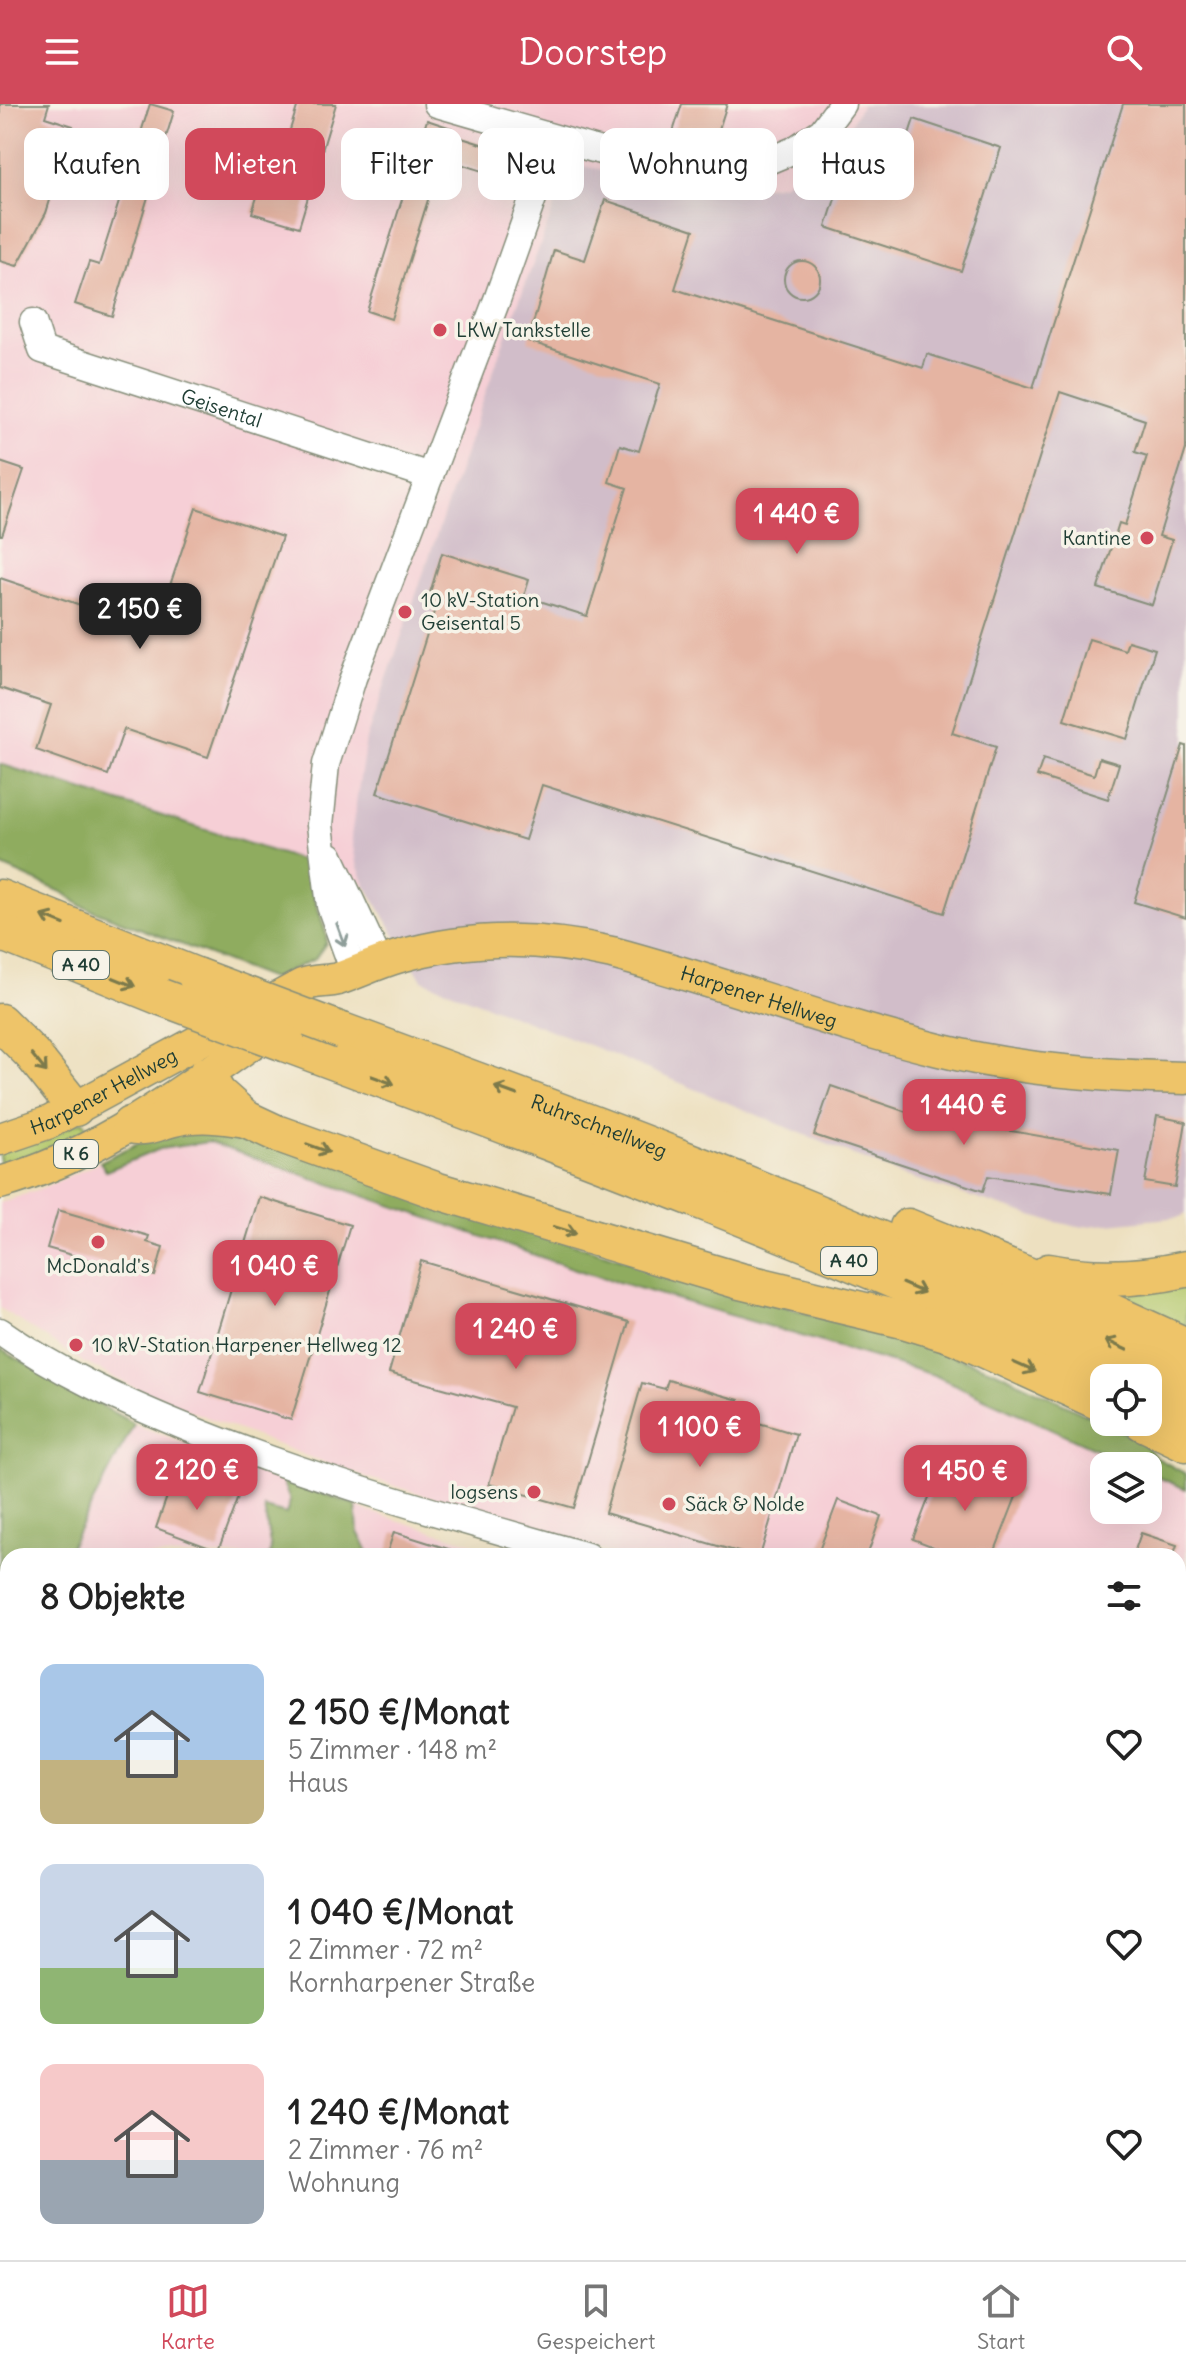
<!DOCTYPE html>
<html lang="de">
<head>
<meta charset="utf-8">
<style>
	body { margin:0; font-family:Delius,sans-serif; background:#f6f6f6; color:#222; height:100vh; display:flex; flex-direction:column; font-size:30px; white-space:nowrap }
	* { box-sizing:border-box; margin:0 }
	p { font-size:26px; color:#767676 }
	.icon { flex:none; width:44px; height:44px; fill:none; stroke:currentColor; stroke-width:2; stroke-linecap:round; stroke-linejoin:round }
	.map { position:relative; flex:1; overflow:hidden }
	.side { position:absolute; left:0px; top:1444px; width:1186px; height:712px; display:flex; flex-direction:column; background:#fff; border-radius:24px 24px 0 0; box-shadow:0 8px 32px #0002 }
	.side>* { flex:none }
	.top-card { position:absolute; left:24px; top:24px; width:1138px; height:72px; display:flex; gap:16px }
	.controls { position:absolute; left:1090px; top:1260px; display:grid; gap:16px }
	.controls a { display:grid; place-items:center; width:72px; height:72px; border-radius:16px; background:#fff; box-shadow:0 8px 32px #0002; font-size:40px }
	.price { position:absolute; translate:-50% -68px; padding:0 18px; border-radius:16px; background:#d1495b; color:#fff; font-size:26px; line-height:52px; filter:drop-shadow(0 2px 4px #0008) }
	.price::after { content:''; position:absolute; left:50%; top:48px; width:24px; height:18px; margin-left:-12px; background:inherit; clip-path:polygon(0 0,100% 0,50% 100%) }
	.price.active { background:#222; color:#fff }
	ul { padding:0; list-style:none }
	li { display:flex; align-items:center; gap:24px; height:200px; padding:0 40px }
	li span { display:grid; place-items:center; flex:none; width:224px; height:160px; border-radius:16px; color:#555 }
	li>.icon { margin-inline-start:auto }
	span .icon { width:96px; height:96px; fill:#fffc; stroke-width:1 }
	li b { font-size:34px }
	h2 { display:flex; justify-content:space-between; align-items:center; height:96px; padding:0 40px; font-size:34px }
	.chip { padding:0 28px; border-radius:16px; background:#fff; box-shadow:0 8px 32px #0002; font-size:28px; line-height:72px }
	.chip.active { background:#d1495b; color:#fff }
	header { display:flex; justify-content:space-between; align-items:center; height:104px; padding:0 40px; background:#d1495b; color:#fff; font-size:36px; font-weight:600 }
	.tab-bar { display:flex; justify-content:space-around; align-items:center; height:112px; border-top:2px solid #e0e0e0; background:#fff; font-size:22px; color:#767676 }
	.tab-bar a { display:grid; justify-items:center; gap:4px }
	.tab-bar .active { color:#d1495b }
	.map>svg:first-child { display:block }
	.built { fill:#f6cfd6 }
	.industrial { fill:#d1bdc9 }
	.green { fill:#b4c86b; stroke:#6a8250; stroke-width:2 }
	.forest { fill:#8fac5f; stroke:#57744a; stroke-width:2 }
	.building { fill:#e5b4a2 }
	.lines { fill:none; stroke-linecap:round; stroke-linejoin:round }
	.minor-casing { stroke:#868e7a; stroke-width:29 }
	.major-casing { stroke:#868e7a; stroke-width:35 }
	.highway-casing { stroke:#868e7a; stroke-width:39 }
	.minor { stroke:#fff; stroke-width:26 }
	.major { stroke:#eec469; stroke-width:32 }
	.highway { stroke:#eec469; stroke-width:36 }
	.highway-bridge-casing { stroke:#868e7a; stroke-width:39; stroke-linecap:butt }
	.highway-bridge { stroke:#eec469; stroke-width:36 }
	.oneway { stroke:#7c7a4c }
	.oneway2 { stroke:#8f9e9a }
	.poi-dot { fill:#d1495b; stroke:#f7f3e8; stroke-width:3 }
	.labels { text-anchor:middle; stroke-width:7; stroke-linejoin:round; paint-order:stroke }
	.shield { fill:#f7f3e8; stroke:#60746a; stroke-width:2 }
	.shield-label { font-size:18px; font-weight:bold; fill:#1f3d34 }
	.poi-label { font-size:20px; fill:#1f3d34; stroke:#f7f3e8; text-anchor:start }
	.street-label { font-size:20px; fill:#1f3d34; stroke:#f7f3e8 }
</style>
</head>
<body>
<header><svg class="icon" aria-label="menu" viewBox="0 0 24 24"><path d="M4 6h16M4 12h16M4 18h16"/></svg>Doorstep<svg class="icon" aria-label="search" viewBox="0 0 24 24"><circle cx="10" cy="10" r="6"/><path d="M15 15l6 6"/></svg></header>
<div class="map">
<svg width="1186" height="2156" viewBox="0 0 1186 2156">
	<rect width="100%" height="100%" fill="#f7f3e8"/>
	<filter id="ink" filterUnits="userSpaceOnUse"><feTurbulence type="fractalNoise" baseFrequency=".0125" numOctaves="2"/><feDisplacementMap in="SourceGraphic" scale="16" xChannelSelector="R" yChannelSelector="G"/><feConvolveMatrix kernelMatrix="1 2 1 2 8 2 1 2 1" color-interpolation-filters="sRGB"/></filter>
	<filter id="wash" filterUnits="userSpaceOnUse"><feTurbulence type="fractalNoise" baseFrequency=".006" numOctaves="4" result="noise"/><feDisplacementMap in="SourceGraphic" scale="32" xChannelSelector="R" yChannelSelector="G"/><feGaussianBlur stdDeviation="1.8" result="paint"/><feColorMatrix in="noise" values="0 0 0 0 0 0 0 0 0 0 0 0 0 0 0 0 0 1.4 0 .05"/><feComposite in="paint" operator="in"/></filter>
	<g filter="url(#wash)">
		<rect width="100%" height="100%" fill="#ede0c0"/>
		<g class="built">
			<polygon points="0,0 862,0 848,25 783,80 717,85 652,75 567,70 502,242 366,635 356,758 366,782 303,757 0,660"/>
			<polygon points="208,1038 584,1168 934,1271 1133,1362 1104,1362 1104,1406 1148,1406 1148,1369 1186,1385 1186,1781 1178,1783 1178,1452 621,1452 340,1365 147,1290 83,1258 0,1204 0,1099 45,1083 100,1058 106,1067 160,1045"/>
			<polygon points="134,1320 282,1376 290,1397 286,1411 264,1405 271,1446 268,1452 65,1452"/>
			<polygon points="356,1401 364,1406 515,1452 370,1452 358,1428"/>
			<polygon points="8,1562 8,1836 0,1833 0,1578"/>
		</g>
		<polygon class="industrial" points="862,0 1186,0 1186,1110 1180,1113 1078,1123 1035,1113 899,1070 594,943 422,876 366,782 356,758 351,732 366,635 502,242 567,70 581,62 701,83 748,84 783,80 848,25"/>
		<g class="green">
			<polygon points="83,1017 88,1024 84,1031 0,1065 0,1046"/>
			<polygon points="1186,1178 1186,1228 1094,1186"/>
			<polygon points="1186,1868 1186,1951 1178,1950 1178,1896"/>
		</g>
		<g class="forest">
			<polygon points="0,660 303,757 326,830 326,839 315,855 271,875 82,802 64,789 0,761"/>
			<polygon points="212,1019 573,1140 946,1250 994,1266 1138,1335 1157,1354 1186,1370 1186,1385 1148,1369 1148,1362 1133,1362 934,1271 584,1168 208,1038 160,1045 106,1067 100,1058 142,1037"/>
			<polygon points="0,1245 134,1320 65,1452 8,1452 8,1562 0,1578"/>
			<polygon points="282,1376 356,1401 358,1428 370,1452 268,1452 271,1446 264,1404 286,1410 290,1397"/>
		</g>
		<g id="blocks">
			<g class="building">
				<polygon points="0,0 49,0 45,13 73,22 46,109 17,162 0,157"/>
				<polygon points="150,0 174,7 112,212 75,200 89,158 99,161"/>
				<polygon points="298,0 336,0 299,123 252,109 275,35 286,39"/>
				<polygon points="682,0 727,0 713,44 672,31"/>
				<polygon points="1123,0 1186,0 1186,345 1159,432 1172,436 1152,501 1098,484 1119,419 1125,421 1147,352 1135,348 1145,316 1060,288 952,629 996,643 944,809 542,681 525,736 377,689 438,495 429,492 442,449 529,476 524,492 587,512 627,384 609,378 620,341 639,347 660,280 528,237 554,146 585,156 605,96 694,126 675,185 923,264 927,250 1033,284"/>
				<polygon points="914,15 1001,44 961,167 826,123 850,48 898,64"/>
				<polygon points="427,16 451,24 449,30 510,49 502,73 441,54 391,215 367,207"/>
				<circle cx="802" cy="175" r="18"/>
				<polygon points="0,358 24,366 2,431 0,431"/>
				<polygon points="196,404 282,433 208,653 124,625 108,671 36,646 51,601 0,584 0,474 155,526"/>
				<polygon points="1089,535 1125,546 1128,537 1155,545 1127,635 1064,616"/>
				<polygon points="1183,641 1186,642 1186,814 1134,798"/>
				<polygon points="1099,654 1119,660 1108,695 1037,672 1043,655 1094,671"/>
				<polygon points="831,982 950,1023 976,1026 978,1016 1006,1021 1005,1026 1119,1046 1111,1090 988,1072 983,1087 814,1031"/>
				<polygon points="1157,1012 1186,1018 1175,1083 1145,1078"/>
				<polygon points="259,1093 350,1121 291,1316 200,1288"/>
				<polygon points="58,1106 149,1132 147,1138 163,1143 155,1172 139,1168 138,1170 47,1144"/>
				<polygon points="421,1157 629,1218 574,1404 489,1380 512,1303 389,1269"/>
				<polygon points="668,1276 739,1296 735,1312 796,1330 760,1452 752,1452 605,1409 642,1279 665,1285"/>
				<polygon points="943,1357 1019,1385 993,1452 957,1452 913,1435"/>
				<polygon points="175,1370 238,1393 218,1447 156,1424"/>
				<polygon points="838,1396 881,1412 867,1452 817,1452"/>
				<polygon points="394,1428 461,1449 460,1452 386,1452"/>
				<polygon points="1141,1429 1177,1441 1173,1452 1133,1452"/>
			</g>
		</g>
	</g>
	<g filter="url(#ink)">
		<use href="#blocks" fill-opacity="0" stroke="#868e7a" stroke-width="2"/>
		<g class="lines">
			<defs>
				<g id="minor">
					<polyline points="437,0 618,52 688,66 727,67 758,61 794,46 822,27 842,0"/>
					<path id="s1" d="M 33,218 L 42,246 L 430,372"/>
					<polyline points="330,752 380,859"/>
					<polyline points="354,868 330,802 320,721 326,660 353,574 498,193 554,35"/>
					<path d="M 0,1227 C 56,1267 120,1296 183,1322 C 314,1376 451,1413 587,1452"/>
					<polyline points="1178,2004 1186,2008"/>
					<polyline points="783,2148 796,2156"/>
					<polyline points="549,2156 566,2148"/>
					<polyline points="1035,2156 1039,2148"/>
				</g>
				<g id="major">
					<path id="s2" d="M 0,1035 L 50,1018 L 302,881 C 316,876 327,878 338,875 C 358,868 377,859 397,853 C 468,832 540,832 612,849 C 722,878 828,919 939,946 C 1020,966 1103,972 1186,974"/>
					<path d="M 0,1079 C 105,1050 191,979 280,920"/>
				</g>
				<g id="highway">
					<polyline points="0,794 196,872"/>
					<polyline points="0,828 161,893"/>
					<polyline points="0,918 32,950 75,1004"/>
					<path id="s3" d="M 342,927 C 453,968 565,1008 676,1052 C 849,1119 1019,1194 1186,1275"/>
					<path d="M 287,940 C 565,1043 843,1147 1112,1274"/>
					<polyline points="206,971 218,990 246,1015 276,1029 438,1087 740,1177 907,1217 953,1231"/>
					<path d="M 130,1021 C 147,1025 157,1018 174,1014 C 198,1008 222,1011 246,1015"/>
					<polyline points="908,1123 1059,1184 1186,1242"/>
					<path d="M 1049,1168 C 1094,1177 1141,1175 1186,1165"/>
					<polyline points="931,1221 1104,1300"/>
					<polyline points="1148,1291 1186,1309"/>
					<polyline points="1142,1318 1186,1339"/>
				</g>
			</defs>
			<use href="#minor" class="minor-casing"/>
			<use href="#major" class="major-casing"/>
			<use href="#highway" class="highway-casing"/>
			<use href="#minor" class="minor"/>
			<use href="#major" class="major"/>
			<use href="#highway" class="highway"/>
			<defs>
				<g id="highway-bridge">
					<polyline points="196,872 342,927"/>
					<polyline points="161,893 287,940"/>
				</g>
			</defs>
			<use href="#highway-bridge" class="highway-bridge-casing"/>
			<use href="#highway-bridge" class="highway-bridge"/>
		</g>
		<defs><path id="oneway-shaft" d="M-6 0H5M1.5-3L5.5 0L1.5 3" fill="none" stroke-width="1.6" stroke-linecap="round" stroke-linejoin="round" transform="scale(2)"/></defs>
		<g class="oneway">
			<use href="#oneway-shaft" transform="translate(53 816) rotate(-158)"/>
			<use href="#oneway-shaft" transform="translate(124 878) rotate(22)"/>
			<use href="#oneway-shaft" transform="translate(39 959) rotate(51)"/>
			<use href="#oneway-shaft" transform="translate(383 976) rotate(20)"/>
			<use href="#oneway-shaft" transform="translate(506 987) rotate(-160)"/>
			<use href="#oneway-shaft" transform="translate(318 1044) rotate(20)"/>
			<use href="#oneway-shaft" transform="translate(565 1126) rotate(17)"/>
			<use href="#oneway-shaft" transform="translate(913 1184) rotate(23)"/>
			<use href="#oneway-shaft" transform="translate(1116 1241) rotate(-155)"/>
			<use href="#oneway-shaft" transform="translate(1024 1263) rotate(24)"/>
		</g>
		<use class="oneway2" href="#oneway-shaft" transform="translate(341 831) rotate(70)"/>
	</g>
	<g class="poi-dot">
		<circle cx="440" cy="226" r="8"/>
		<circle cx="1147" cy="434" r="8"/>
		<circle cx="405" cy="508" r="8"/>
		<circle cx="98" cy="1138" r="8"/>
		<circle cx="76" cy="1241" r="8"/>
		<circle cx="534" cy="1388" r="8"/>
		<circle cx="669" cy="1400" r="8"/>
	</g>
	<g class="labels">
		<g class="shield">
			<rect x="53" y="847" width="56" height="28" rx="6"/>
			<rect x="54" y="1036" width="44" height="28" rx="6"/>
			<rect x="821" y="1143" width="56" height="28" rx="6"/>
		</g>
		<g class="shield-label">
			<text x="81" y="867">A 40</text>
			<text x="76" y="1056">K 6</text>
			<text x="849" y="1163">A 40</text>
		</g>
		<g class="poi-label">
			<text x="456" y="233">LKW Tankstelle</text>
			<text x="1131" y="441" text-anchor="end">Kantine</text>
			<text x="421" y="503">10 kV-Station<tspan x="421" dy="23">Geisental 5</tspan></text>
			<text x="98" y="1169" text-anchor="middle">McDonald's</text>
			<text x="92" y="1248">10 kV-Station Harpener Hellweg 12</text>
			<text x="518" y="1395" text-anchor="end">logsens</text>
			<text x="685" y="1407">Säck &amp; Nolde</text>
		</g>
		<g class="street-label">
			<text dy="7" stroke="none"><textPath href="#s1" startOffset="218">Geisental</textPath></text>
			<text dy="7" stroke="none"><textPath href="#s2" startOffset="810">Harpener Hellweg</textPath></text>
			<text dy="7" stroke="none"><textPath href="#s2" startOffset="114">Harpener Hellweg</textPath></text>
			<text dy="7" stroke="none"><textPath href="#s3" startOffset="274">Ruhrschnellweg</textPath></text>
		</g>
	</g>
</svg>
<div class="controls">
<a><svg class="icon" aria-label="locate" viewBox="0 0 24 24"><circle cx="12" cy="12" r="6"/><path d="M12 2v4M12 18v4M2 12h4M18 12h4"/></svg></a>
<a><svg class="icon" aria-label="layers" viewBox="0 0 24 24"><path d="M12 4l9 5-9 5-9-5zM3 14l9 5 9-5"/></svg></a>
</div>
<b class="price" style="left:797px;top:452px">1 440 €</b>
<b class="price active" style="left:140px;top:547px">2 150 €</b>
<b class="price" style="left:964px;top:1043px">1 440 €</b>
<b class="price" style="left:275px;top:1204px">1 040 €</b>
<b class="price" style="left:516px;top:1267px">1 240 €</b>
<b class="price" style="left:700px;top:1365px">1 100 €</b>
<b class="price" style="left:197px;top:1408px">2 120 €</b>
<b class="price" style="left:965px;top:1409px">1 450 €</b>
<div class="top-card">
<a class="chip">Kaufen</a>
<a class="chip active">Mieten</a>
<a class="chip">Filter</a>
<a class="chip">Neu</a>
<a class="chip">Wohnung</a>
<a class="chip">Haus</a>
</div>
<section class="side">
<h2>8 Objekte<svg class="icon" aria-label="filters" viewBox="0 0 24 24"><path d="M4 7h16M4 17h16"/><circle cx="9" cy="7" r="2"/><circle cx="15" cy="17" r="2"/></svg></h2>
<ul>
<li><span style="background:linear-gradient(#a9c7e8 60%,#c2b280 0)"><svg class="icon" aria-label="home" viewBox="0 0 24 24"><path d="M3 11l9-7 9 7M6 9v11h12V9"/></svg></span><div><b>2 150 €/Monat</b><p>5 Zimmer · 148 m²</p><p>Haus</p></div><svg class="icon" aria-label="heart" viewBox="0 0 24 24"><path d="M12 20l-8-8c-3-5 5-10 8-4 3-6 11-1 8 4z"/></svg></li>
<li><span style="background:linear-gradient(#c9d6e8 65%,#8fb573 0)"><svg class="icon" aria-label="home" viewBox="0 0 24 24"><path d="M3 11l9-7 9 7M6 9v11h12V9"/></svg></span><div><b>1 040 €/Monat</b><p>2 Zimmer · 72 m²</p><p>Kornharpener Straße</p></div><svg class="icon" aria-label="heart" viewBox="0 0 24 24"><path d="M12 20l-8-8c-3-5 5-10 8-4 3-6 11-1 8 4z"/></svg></li>
<li><span style="background:linear-gradient(#f6c9c9 60%,#9aa5b1 0)"><svg class="icon" aria-label="home" viewBox="0 0 24 24"><path d="M3 11l9-7 9 7M6 9v11h12V9"/></svg></span><div><b>1 240 €/Monat</b><p>2 Zimmer · 76 m²</p><p>Wohnung</p></div><svg class="icon" aria-label="heart" viewBox="0 0 24 24"><path d="M12 20l-8-8c-3-5 5-10 8-4 3-6 11-1 8 4z"/></svg></li>
</ul>
</section>
</div>
<nav class="tab-bar">
<a class="active"><svg class="icon" aria-label="map" viewBox="0 0 24 24"><path d="M3 6l6-2 6 2 6-2v14l-6 2-6-2-6 2zM9 4v14M15 6v14"/></svg>Karte</a>
<a><svg class="icon" aria-label="saved" viewBox="0 0 24 24"><path d="M7 4h10v16l-5-4-5 4z"/></svg>Gespeichert</a>
<a><svg class="icon" aria-label="home" viewBox="0 0 24 24"><path d="M3 11l9-7 9 7M6 9v11h12V9"/></svg>Start</a>
</nav>
</body>
</html>
